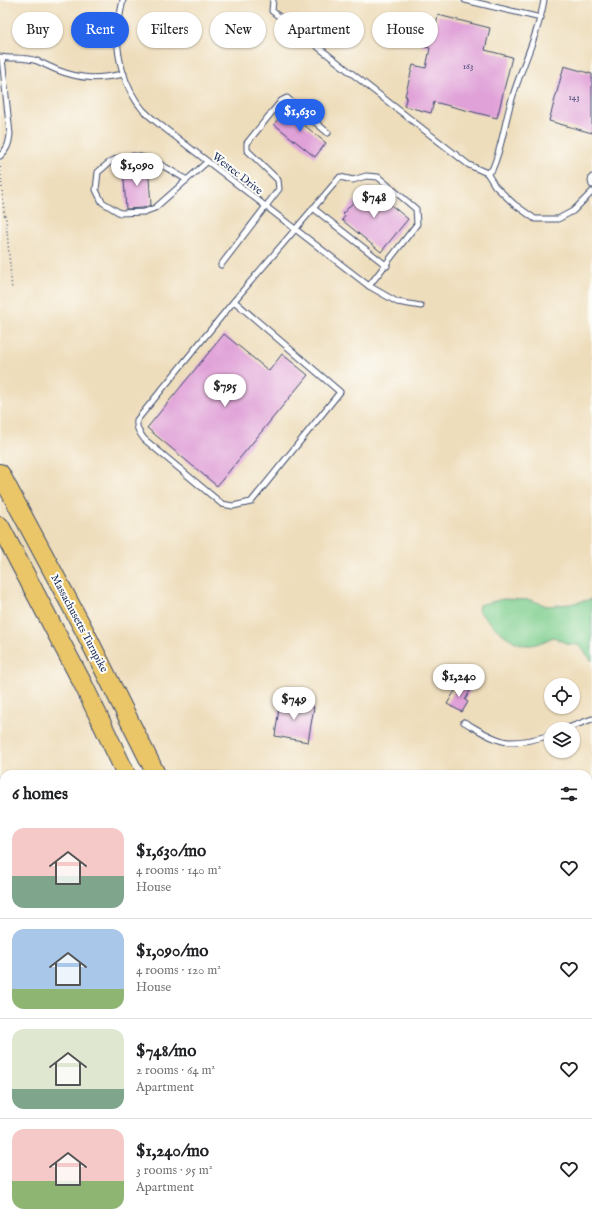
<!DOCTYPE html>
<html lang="en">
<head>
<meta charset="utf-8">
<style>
	body { margin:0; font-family:"IM FELL English",serif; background:#f2f2f2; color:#202124; height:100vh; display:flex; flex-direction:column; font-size:15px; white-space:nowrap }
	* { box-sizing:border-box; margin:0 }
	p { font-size:13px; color:#757577 }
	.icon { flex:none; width:22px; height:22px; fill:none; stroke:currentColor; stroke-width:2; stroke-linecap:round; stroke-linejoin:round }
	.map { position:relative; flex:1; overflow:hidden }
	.drawer { position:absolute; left:0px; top:770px; width:592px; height:456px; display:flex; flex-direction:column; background:#fff; border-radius:12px 12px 0 0; box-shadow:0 1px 3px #0004 }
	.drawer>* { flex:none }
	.hud { position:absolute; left:12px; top:12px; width:568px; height:36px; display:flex; gap:8px }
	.controls { position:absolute; left:544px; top:678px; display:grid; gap:8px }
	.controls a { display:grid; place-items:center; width:36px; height:36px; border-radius:50%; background:#fff; box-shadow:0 1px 3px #0004; font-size:20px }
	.price { position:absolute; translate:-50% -34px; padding:0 9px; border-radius:14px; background:#fff; color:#222; font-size:13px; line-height:26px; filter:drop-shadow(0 1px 2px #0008) }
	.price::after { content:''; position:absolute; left:50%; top:24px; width:12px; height:9px; margin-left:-6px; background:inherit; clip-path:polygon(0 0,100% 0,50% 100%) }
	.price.current { background:#2563eb; color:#fff }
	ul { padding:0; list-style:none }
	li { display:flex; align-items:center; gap:12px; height:100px; padding:0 12px }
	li+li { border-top:1px solid #e0e0e0 }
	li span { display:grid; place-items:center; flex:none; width:112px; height:80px; border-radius:12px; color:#555 }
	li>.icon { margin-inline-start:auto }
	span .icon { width:48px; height:48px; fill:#fffc; stroke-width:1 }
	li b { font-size:17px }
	h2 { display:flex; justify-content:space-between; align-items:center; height:48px; padding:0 12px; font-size:17px }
	.chip { padding:0 14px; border-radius:18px; background:#fff; box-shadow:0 1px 3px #0004; font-size:14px; line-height:36px }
	.chip.current { background:#2563eb; color:#fff }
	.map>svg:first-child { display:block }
	.green { fill:#80cf90; stroke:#4e7f77 }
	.water { fill:#3aaab7; stroke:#2a6c8a }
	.building { fill:#e0a1d8 }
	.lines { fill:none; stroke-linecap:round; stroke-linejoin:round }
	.lane-casing { stroke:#3b496c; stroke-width:7 }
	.street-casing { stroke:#3b496c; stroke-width:12 }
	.highway-casing { stroke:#3b496c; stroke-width:20 }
	.path { stroke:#3b496c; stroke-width:1.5; stroke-dasharray:1 3; stroke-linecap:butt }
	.lane { stroke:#fff; stroke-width:5 }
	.street { stroke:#fff; stroke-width:10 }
	.highway { stroke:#eac669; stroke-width:18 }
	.labels { text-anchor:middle; stroke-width:4; stroke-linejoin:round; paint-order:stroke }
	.number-label { font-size:9px; fill:#4c4c7c }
	.street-label { font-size:11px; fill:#1b2f5e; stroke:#fdfcf7 }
</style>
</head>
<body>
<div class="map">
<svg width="592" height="1226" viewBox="0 0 592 1226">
	<rect width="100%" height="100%" fill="#fdfcf7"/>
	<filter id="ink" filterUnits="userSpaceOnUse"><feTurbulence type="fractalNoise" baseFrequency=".025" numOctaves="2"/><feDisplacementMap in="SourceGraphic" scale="8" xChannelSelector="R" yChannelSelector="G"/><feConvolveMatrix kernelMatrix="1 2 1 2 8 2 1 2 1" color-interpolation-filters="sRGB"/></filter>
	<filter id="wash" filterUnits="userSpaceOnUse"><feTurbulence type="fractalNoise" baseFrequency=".012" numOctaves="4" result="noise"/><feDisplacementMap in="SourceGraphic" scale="16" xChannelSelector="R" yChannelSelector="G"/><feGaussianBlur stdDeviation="0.9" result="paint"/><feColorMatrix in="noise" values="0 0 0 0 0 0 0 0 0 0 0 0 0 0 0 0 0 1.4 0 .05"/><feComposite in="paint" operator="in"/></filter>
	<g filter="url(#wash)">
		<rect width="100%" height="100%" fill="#edb"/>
		<g class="green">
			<path d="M 503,599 L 531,600 L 547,606 L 570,604 L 592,599 L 592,661 L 579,645 L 567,644 L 554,637 C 546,640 537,645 530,645 C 513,647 488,622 478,610 L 479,605 Z"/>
			<polygon points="592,1155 592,1226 455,1226 460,1222 588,1222 588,1156"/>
		</g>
		<g class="water">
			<polygon points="592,1188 592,1207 588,1208 588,1189"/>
			<polygon points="516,1222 550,1222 543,1226 510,1226"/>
		</g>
		<g id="blocks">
			<g class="building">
				<polygon points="438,15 490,28 485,50 512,57 497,118 434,102 431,113 404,106 407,96 405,96 413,65 426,68 430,48 421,46 426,25 436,27"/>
				<polygon points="564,66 592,74 592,133 549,121"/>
				<polygon points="286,110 326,143 315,157 274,124"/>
				<polygon points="148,165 151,205 143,208 126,209 123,166"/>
				<polygon points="369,187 408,219 381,252 342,220 345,216 343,214 354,201 356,203"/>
				<polygon points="224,334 269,371 282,354 308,375 217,486 147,428"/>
				<polygon points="459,684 470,691 465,700 468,702 462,712 447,704"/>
				<polygon points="280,701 314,707 308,742 275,736"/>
			</g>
		</g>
	</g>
	<g filter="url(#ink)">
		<use href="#blocks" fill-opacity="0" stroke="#3b496c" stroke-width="1"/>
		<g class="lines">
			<defs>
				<g id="lane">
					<path d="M 123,0 C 121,9 119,18 118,28 C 115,55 125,89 143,110 C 148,115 154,120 159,124 L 369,286 L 397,302 L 421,306"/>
					<path d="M 273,0 L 272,11 L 469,165 L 487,173 L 492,170 C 502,148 504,125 511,102 C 521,67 538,36 544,0"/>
					<polyline points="465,0 541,18"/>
					<path d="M 0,57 C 12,59 25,57 37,61 C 44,64 50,67 57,70 C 83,80 98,79 124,74"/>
					<path d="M 0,156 C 7,150 9,144 10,134 L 2,58"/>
					<polyline points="487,173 495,186 514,204 535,219 558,219 573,211 592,192"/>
					<polyline points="592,177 591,181 592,185"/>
					<path d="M 187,180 C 163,166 139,146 110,162 C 106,165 102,169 98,172 L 96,190 L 102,202 L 120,213 L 144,212 L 155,208 L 207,162"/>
					<polyline points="313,208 387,266"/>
					<polyline points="221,265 279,189 278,180 247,150 247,143 281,101 287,98 328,133"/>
					<path d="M 234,301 L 340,392 L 251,502 L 233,506 L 222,504 L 144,439 C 139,432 136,428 137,420 L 234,301 L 340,177 L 353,180 L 366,176 L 378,177 L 416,209 L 417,224 L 369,286"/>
					<path d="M 464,722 C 477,729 493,740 508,742 C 522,743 537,739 551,735"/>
					<polyline points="565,729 592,719"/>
				</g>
				<polyline id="street" points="588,927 592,929"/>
				<g id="highway">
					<polyline points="0,473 83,628 156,774"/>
					<polyline points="0,526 84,686 126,774"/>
					<polyline points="321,1222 323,1226"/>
					<polyline points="349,1222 351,1226"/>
				</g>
			</defs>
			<use href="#lane" class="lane-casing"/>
			<use href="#street" class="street-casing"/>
			<use href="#highway" class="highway-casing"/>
			<polyline class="path" points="0,163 4,213 6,219 12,290"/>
			<use href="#lane" class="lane"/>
			<use href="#street" class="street"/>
			<use href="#highway" class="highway"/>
		</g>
	</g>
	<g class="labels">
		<g class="number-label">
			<text x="468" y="69">163</text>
			<text x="574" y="100">143</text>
		</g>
		<g class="street-label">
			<text transform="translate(238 173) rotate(38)" y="4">Westec Drive</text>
			<text transform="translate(80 623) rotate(62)" y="4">Massachusetts Turnpike</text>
		</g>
	</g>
</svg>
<div class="controls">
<a><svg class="icon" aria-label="locate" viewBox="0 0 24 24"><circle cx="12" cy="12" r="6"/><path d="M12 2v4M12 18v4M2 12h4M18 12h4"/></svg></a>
<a><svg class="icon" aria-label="layers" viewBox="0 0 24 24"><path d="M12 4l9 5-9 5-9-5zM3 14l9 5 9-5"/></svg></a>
</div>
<b class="price current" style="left:300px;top:133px">$1,630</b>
<b class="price" style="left:137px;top:187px">$1,090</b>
<b class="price" style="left:374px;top:219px">$748</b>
<b class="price" style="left:225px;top:408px">$795</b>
<b class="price" style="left:459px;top:698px">$1,240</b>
<b class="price" style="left:294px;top:721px">$749</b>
<div class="hud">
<a class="chip">Buy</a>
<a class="chip current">Rent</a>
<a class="chip">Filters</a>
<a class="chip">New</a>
<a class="chip">Apartment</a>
<a class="chip">House</a>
</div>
<section class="drawer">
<h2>6 homes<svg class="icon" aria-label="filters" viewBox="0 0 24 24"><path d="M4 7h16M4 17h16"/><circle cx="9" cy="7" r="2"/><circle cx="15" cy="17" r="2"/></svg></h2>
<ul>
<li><span style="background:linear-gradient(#f6c9c9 60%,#7fa58c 0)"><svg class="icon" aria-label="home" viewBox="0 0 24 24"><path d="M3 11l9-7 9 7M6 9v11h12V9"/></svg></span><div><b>$1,630/mo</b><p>4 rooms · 140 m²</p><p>House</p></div><svg class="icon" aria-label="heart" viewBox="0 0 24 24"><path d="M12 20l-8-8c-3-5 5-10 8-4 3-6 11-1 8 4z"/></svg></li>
<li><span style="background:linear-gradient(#a9c7e8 75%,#8fb573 0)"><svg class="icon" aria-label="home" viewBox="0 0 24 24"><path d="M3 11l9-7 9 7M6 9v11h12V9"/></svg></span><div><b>$1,090/mo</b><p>4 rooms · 120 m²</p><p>House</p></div><svg class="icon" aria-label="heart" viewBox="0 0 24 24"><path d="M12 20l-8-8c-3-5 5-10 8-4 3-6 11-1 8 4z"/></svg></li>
<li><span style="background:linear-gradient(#dfe7d0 75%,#7fa58c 0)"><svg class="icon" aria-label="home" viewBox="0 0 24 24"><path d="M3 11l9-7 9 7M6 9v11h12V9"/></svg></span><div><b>$748/mo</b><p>2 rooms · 64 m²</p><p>Apartment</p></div><svg class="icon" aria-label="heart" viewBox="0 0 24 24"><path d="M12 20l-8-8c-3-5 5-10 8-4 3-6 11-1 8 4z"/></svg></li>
<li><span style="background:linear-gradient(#f6c9c9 65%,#8fb573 0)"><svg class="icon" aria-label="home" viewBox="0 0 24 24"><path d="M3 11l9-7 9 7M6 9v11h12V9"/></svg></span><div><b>$1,240/mo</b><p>3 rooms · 95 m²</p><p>Apartment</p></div><svg class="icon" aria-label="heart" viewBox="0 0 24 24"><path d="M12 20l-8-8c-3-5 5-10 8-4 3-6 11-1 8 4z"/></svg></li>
</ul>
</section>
</div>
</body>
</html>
